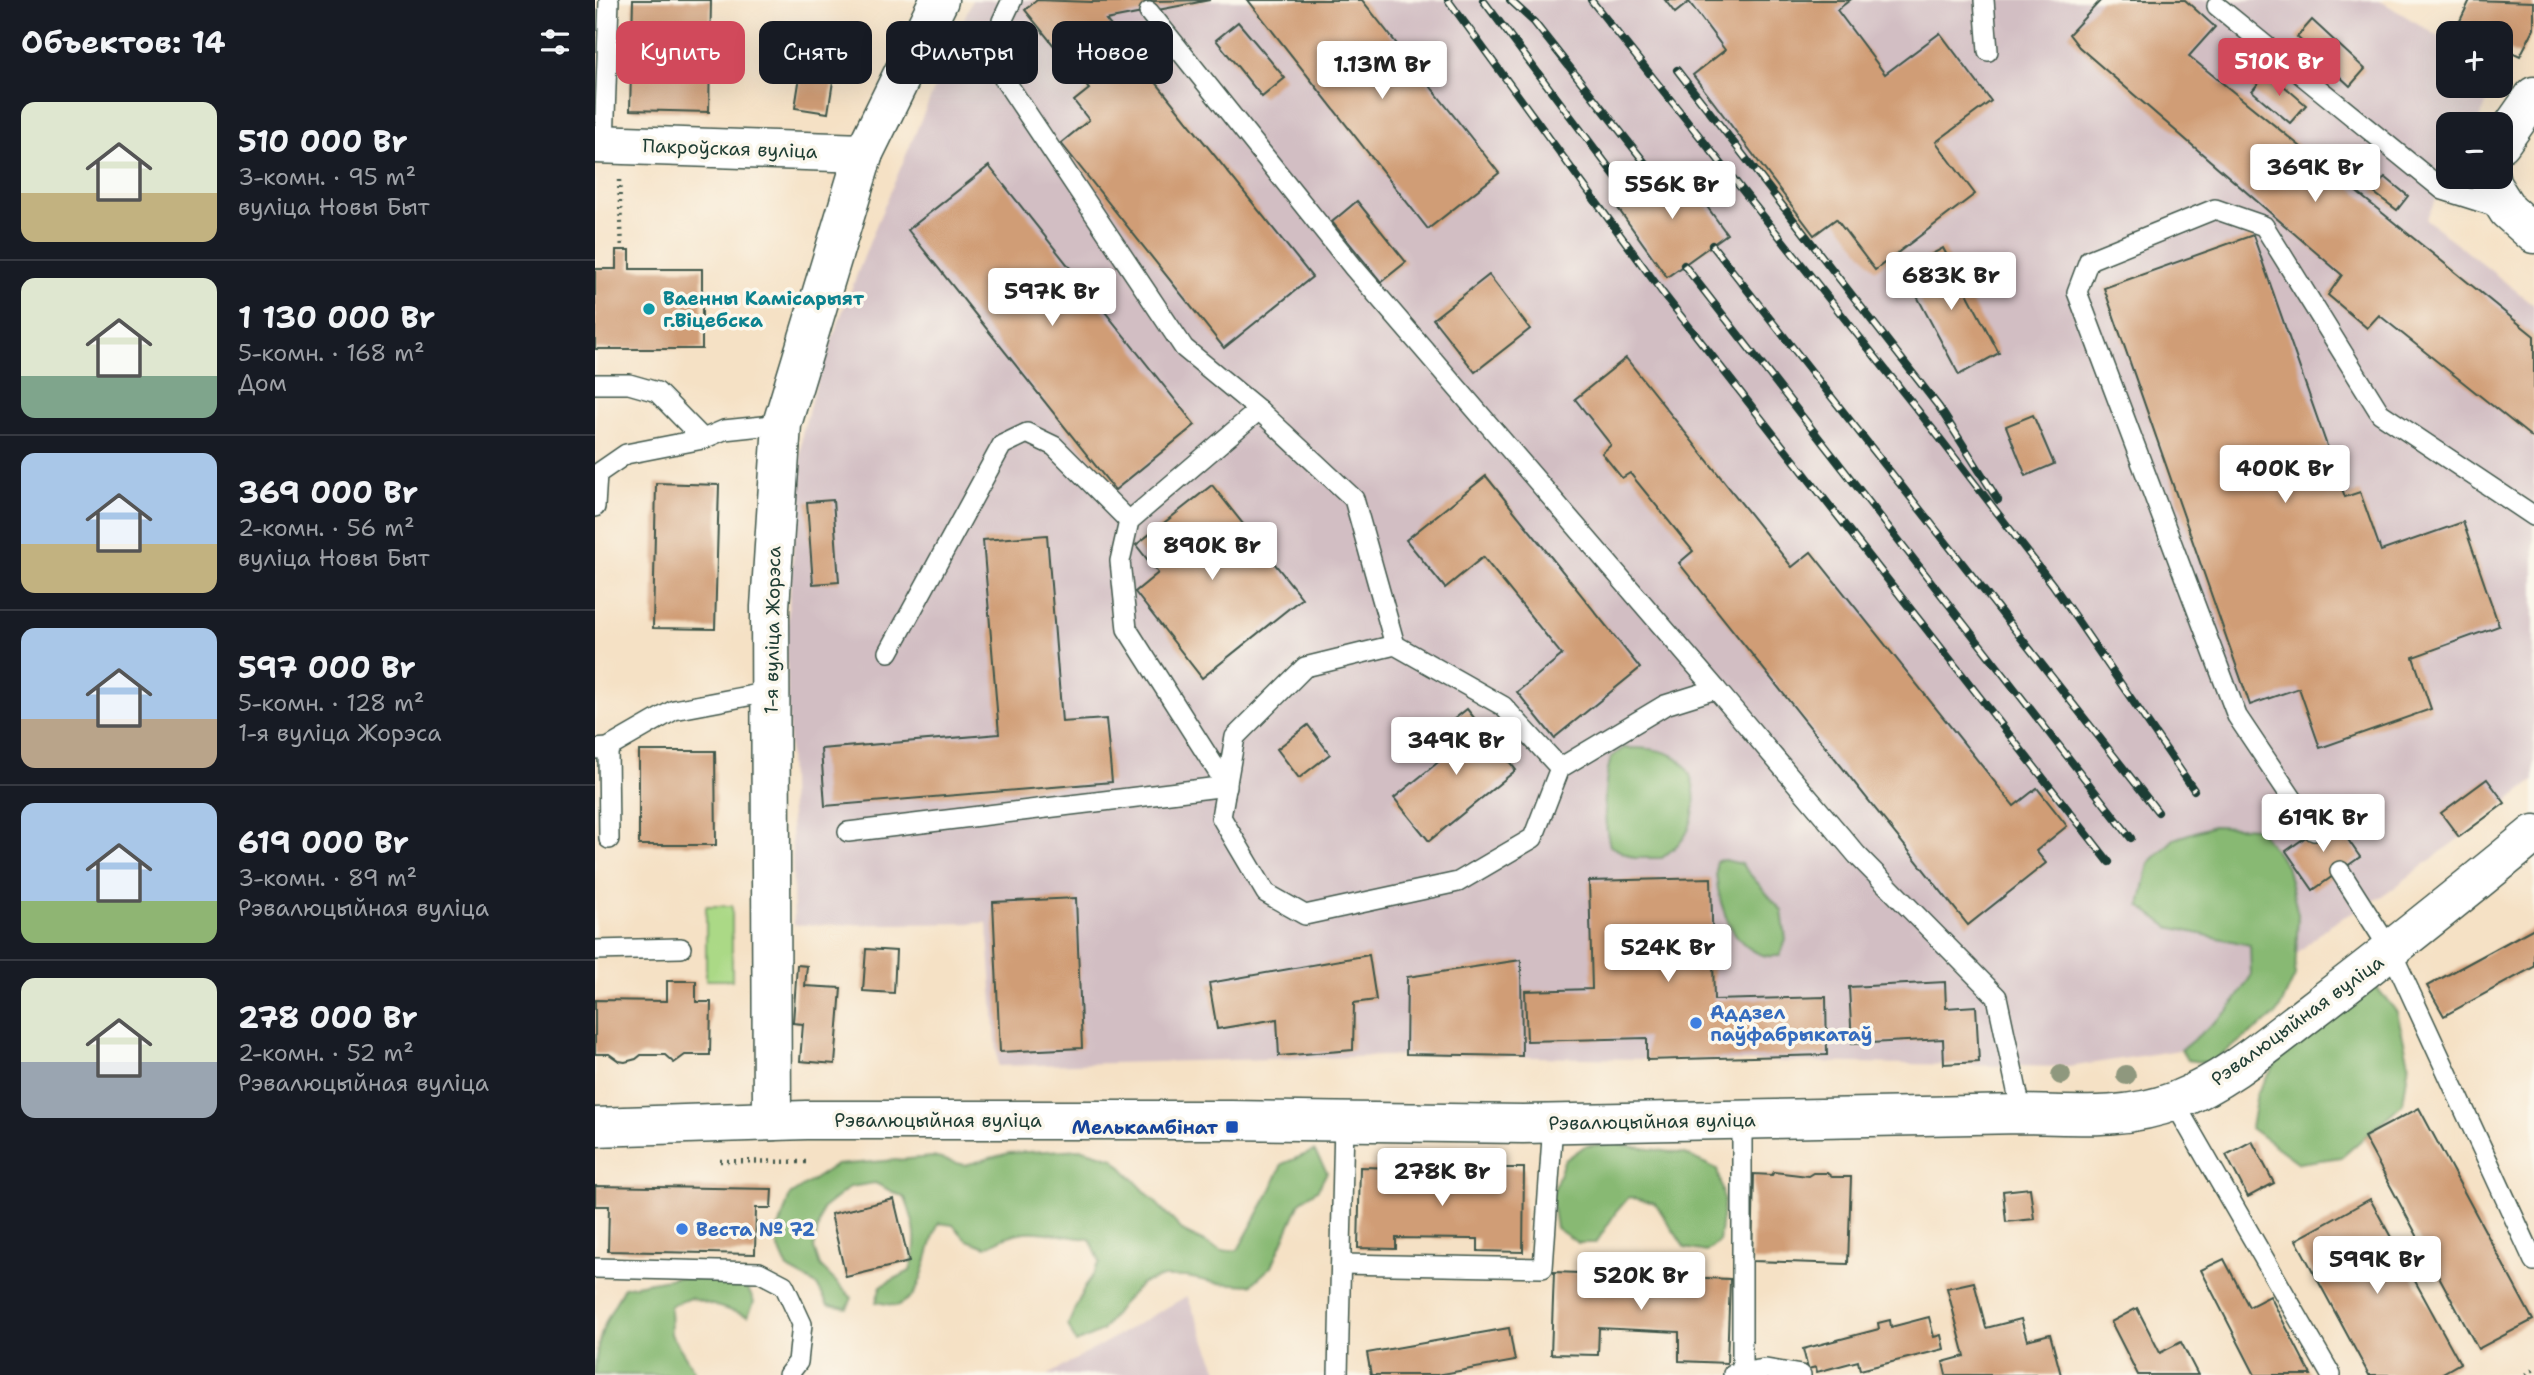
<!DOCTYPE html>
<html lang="ru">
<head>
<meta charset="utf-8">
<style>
	body { margin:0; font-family:"Shantell Sans",sans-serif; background:#242831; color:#f1f3f6; height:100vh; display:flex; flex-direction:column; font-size:26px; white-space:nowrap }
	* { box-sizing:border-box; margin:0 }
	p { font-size:23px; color:#9ea1a6 }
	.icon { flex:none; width:38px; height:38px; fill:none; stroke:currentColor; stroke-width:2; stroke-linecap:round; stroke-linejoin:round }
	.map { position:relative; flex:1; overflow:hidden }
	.side { display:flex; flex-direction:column; background:#171b24; width:595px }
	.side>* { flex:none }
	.hud { position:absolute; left:21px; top:21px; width:665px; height:63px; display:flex; gap:14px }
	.tools { position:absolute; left:1841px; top:21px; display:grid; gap:14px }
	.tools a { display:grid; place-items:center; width:77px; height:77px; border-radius:14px; background:#171b24; box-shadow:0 7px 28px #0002; font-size:35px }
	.price { position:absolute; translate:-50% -60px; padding:0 16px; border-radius:7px; background:#fff; color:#222; font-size:23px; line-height:46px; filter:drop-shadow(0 2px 4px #0008) }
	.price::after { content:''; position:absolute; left:50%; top:42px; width:21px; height:16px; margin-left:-10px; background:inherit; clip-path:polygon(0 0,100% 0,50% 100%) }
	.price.active { background:#d1495b; color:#fff }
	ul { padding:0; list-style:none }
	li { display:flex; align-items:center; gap:21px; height:175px; padding:0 21px }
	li+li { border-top:2px solid #363941 }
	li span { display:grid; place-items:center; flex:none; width:196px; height:140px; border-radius:14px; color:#555 }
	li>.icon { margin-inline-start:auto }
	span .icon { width:84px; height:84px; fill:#fffc; stroke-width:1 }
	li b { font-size:30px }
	h2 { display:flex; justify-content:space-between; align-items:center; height:84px; padding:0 21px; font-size:30px }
	.chip { padding:0 24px; border-radius:14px; background:#171b24; box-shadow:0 7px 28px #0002; font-size:24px; line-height:63px }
	.chip.active { background:#d1495b; color:#fff }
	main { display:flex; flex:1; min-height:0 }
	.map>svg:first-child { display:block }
	.industrial { fill:#d2bec3 }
	.green { fill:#abd986; stroke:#658b5d; stroke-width:2 }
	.forest { fill:#88b973; stroke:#547b54; stroke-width:2 }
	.building { fill:#d09d76 }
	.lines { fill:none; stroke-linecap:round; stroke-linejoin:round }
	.lane-casing { stroke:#3f564a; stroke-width:22 }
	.street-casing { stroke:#3f564a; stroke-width:41 }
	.path { stroke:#3f564a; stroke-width:4.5; stroke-dasharray:2 5; stroke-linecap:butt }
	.lane { stroke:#fff; stroke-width:19 }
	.street { stroke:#fff; stroke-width:38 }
	.rail-casing { stroke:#1f3d34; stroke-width:8 }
	.rail { stroke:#fbf7ec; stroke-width:5; stroke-dasharray:16; stroke-linecap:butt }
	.tree { fill:#8f987e }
	.culture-dot { fill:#0f9aa8; stroke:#fbf7ec; stroke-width:2.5 }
	.shop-dot { fill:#3f7fe0; stroke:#fbf7ec; stroke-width:2.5 }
	.transit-dot { fill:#1a4fb4; stroke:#fbf7ec; stroke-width:2.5 }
	.labels { text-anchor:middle; stroke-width:7; stroke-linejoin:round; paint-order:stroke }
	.street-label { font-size:19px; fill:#1f3d34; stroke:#fbf7ec }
	.culture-label { font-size:19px; font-weight:bold; fill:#0d838f; stroke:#fbf7ec; text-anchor:start }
	.shop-label { font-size:19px; font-weight:bold; fill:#366cbe; stroke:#fbf7ec; text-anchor:start }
	.transit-label { font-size:19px; font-weight:bold; fill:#164399; stroke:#fbf7ec; text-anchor:end }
</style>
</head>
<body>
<main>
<section class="side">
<h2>Объектов: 14<svg class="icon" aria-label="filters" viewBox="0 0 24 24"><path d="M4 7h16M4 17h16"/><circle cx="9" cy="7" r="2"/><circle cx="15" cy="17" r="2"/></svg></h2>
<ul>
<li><span style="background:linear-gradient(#dfe7d0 65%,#c2b280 0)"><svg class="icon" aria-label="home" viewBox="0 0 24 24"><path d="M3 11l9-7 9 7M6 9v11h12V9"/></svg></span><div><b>510 000 Br</b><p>3-комн. · 95 m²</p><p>вуліца Новы Быт</p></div></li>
<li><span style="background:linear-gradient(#dfe7d0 70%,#7fa58c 0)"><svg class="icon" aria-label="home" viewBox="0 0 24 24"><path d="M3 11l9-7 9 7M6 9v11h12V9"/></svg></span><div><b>1 130 000 Br</b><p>5-комн. · 168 m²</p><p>Дом</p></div></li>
<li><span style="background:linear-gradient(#a9c7e8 65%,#c2b280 0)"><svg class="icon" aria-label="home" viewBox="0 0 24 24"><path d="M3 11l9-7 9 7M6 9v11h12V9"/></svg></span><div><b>369 000 Br</b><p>2-комн. · 56 m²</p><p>вуліца Новы Быт</p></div></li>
<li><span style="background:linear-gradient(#a9c7e8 65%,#b9a48a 0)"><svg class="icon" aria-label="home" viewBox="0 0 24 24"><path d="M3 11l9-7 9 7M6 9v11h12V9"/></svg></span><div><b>597 000 Br</b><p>5-комн. · 128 m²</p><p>1-я вуліца Жорэса</p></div></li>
<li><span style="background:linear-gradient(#a9c7e8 70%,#8fb573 0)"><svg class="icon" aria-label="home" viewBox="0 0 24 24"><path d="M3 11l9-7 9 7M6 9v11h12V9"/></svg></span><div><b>619 000 Br</b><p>3-комн. · 89 m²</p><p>Рэвалюцыйная вуліца</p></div></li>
<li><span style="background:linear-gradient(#dfe7d0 60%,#9aa5b1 0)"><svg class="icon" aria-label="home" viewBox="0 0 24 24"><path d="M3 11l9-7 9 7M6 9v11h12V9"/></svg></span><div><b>278 000 Br</b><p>2-комн. · 52 m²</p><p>Рэвалюцыйная вуліца</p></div></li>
</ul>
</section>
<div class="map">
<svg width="1939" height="1375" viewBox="0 0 1939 1375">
	<rect width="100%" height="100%" fill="#fbf7ec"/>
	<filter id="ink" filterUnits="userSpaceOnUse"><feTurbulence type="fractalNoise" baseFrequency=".0143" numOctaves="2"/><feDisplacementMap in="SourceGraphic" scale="14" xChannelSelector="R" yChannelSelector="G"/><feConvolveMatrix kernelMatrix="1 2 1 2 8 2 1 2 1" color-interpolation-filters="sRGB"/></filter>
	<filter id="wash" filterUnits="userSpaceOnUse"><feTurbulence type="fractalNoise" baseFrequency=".00686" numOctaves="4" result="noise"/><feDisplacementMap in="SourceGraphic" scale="28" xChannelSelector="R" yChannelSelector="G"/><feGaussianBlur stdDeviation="1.57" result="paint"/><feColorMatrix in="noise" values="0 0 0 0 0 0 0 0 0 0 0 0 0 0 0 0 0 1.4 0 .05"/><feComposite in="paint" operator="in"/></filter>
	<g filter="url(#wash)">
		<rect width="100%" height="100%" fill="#f5e1c5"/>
		<g class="industrial">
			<polygon points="377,0 1784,0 1853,42 1853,86 1901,86 1881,124 1853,124 1853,176 1831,219 1939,305 1939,781 1791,894 1736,924 1591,1049 1474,1067 830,1055 403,1066 392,923 199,925 191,643 207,434 225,370 280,228"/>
			<polygon points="592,1296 625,1375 453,1375"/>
		</g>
		<rect class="green" x="111" y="906" width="26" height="74"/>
		<g class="forest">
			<path d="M 1029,748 C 1045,748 1062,748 1077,755 C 1106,770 1104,817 1088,839 C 1082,846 1074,852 1067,858 L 1039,858 L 1015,846 C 1007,815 1008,787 1016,757 Z"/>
			<polygon points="1618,826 1663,828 1691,865 1703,914 1700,976 1682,1014 1615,1063 1592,1060 1586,1050 1633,1011 1656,976 1655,945 1574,927 1545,906 1554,863 1579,839"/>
			<path d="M 1130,860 L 1146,864 L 1187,911 L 1191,940 L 1185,956 C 1180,956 1173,957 1168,955 C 1132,944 1120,893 1121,861 Z"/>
			<polygon points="1777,982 1802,1012 1814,1063 1808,1103 1747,1157 1704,1163 1656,1128 1662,1093 1697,1038"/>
			<polygon points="1021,1144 1090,1154 1122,1169 1129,1200 1124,1242 1111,1252 1090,1248 1060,1203 1034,1197 1021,1212 1001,1243 983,1243 961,1228 956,1198 969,1161 990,1146"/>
			<path d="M 488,1149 L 518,1158 L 589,1232 L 627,1251 L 643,1250 L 674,1194 L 687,1164 L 719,1151 L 732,1172 L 723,1189 L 705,1202 L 677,1266 L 656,1285 L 621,1283 L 592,1277 L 568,1277 L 547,1283 L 526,1305 L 507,1331 L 481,1343 L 473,1325 L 487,1293 L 505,1262 L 495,1239 C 448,1235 435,1221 391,1247 L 372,1240 L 358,1225 L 344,1223 C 334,1242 329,1284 316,1297 C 313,1300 307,1303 302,1306 L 281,1302 L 286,1286 L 315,1271 C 324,1242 321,1226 310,1198 L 280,1183 L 255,1187 L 227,1209 L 219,1248 L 225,1266 L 257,1298 L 252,1308 L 233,1305 L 222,1285 L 193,1269 L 180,1239 L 195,1195 L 241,1165 L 338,1157 L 370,1165 L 414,1153 Z"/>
			<path d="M 84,1277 L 149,1280 L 159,1302 L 153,1316 L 95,1298 L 75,1306 L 76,1334 L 99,1370 L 99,1375 L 0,1375 C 0,1339 12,1317 29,1287 Z"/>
		</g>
		<g id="blocks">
			<g class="building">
				<polygon points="38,0 116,0 114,112 35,110"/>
				<polygon points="442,0 496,2 615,0 511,20 717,277 629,348 466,143 494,120 479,101 494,89 430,10"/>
				<polygon points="653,0 767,0 904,173 833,229"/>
				<polygon points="1070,0 1255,0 1242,10 1290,74 1345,33 1396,101 1341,142 1380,194 1280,270 1241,219 1219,235 1098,75 1130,50 1094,2 1080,13"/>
				<polygon points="1506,0 1590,0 1620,27 1594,56 1939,336 1939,439 1784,315 1772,328 1733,295 1747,275 1484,47 1474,34"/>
				<polygon points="1875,0 1939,2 1939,29 1925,56 1906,47 1906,33 1879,33 1863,25"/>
				<polygon points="1717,20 1770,69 1755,86 1702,37"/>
				<polygon points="643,22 690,78 667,97 621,40"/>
				<polygon points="211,38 244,43 233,113 200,108"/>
				<polygon points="1673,72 1711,105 1695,123 1657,91"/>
				<polygon points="1081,164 1132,234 1072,277 1022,207"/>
				<polygon points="394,166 600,425 520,490 313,230"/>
				<polygon points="1790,177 1813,196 1802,210 1778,192"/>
				<polygon points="762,201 811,262 786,282 737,222"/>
				<polygon points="1658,235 1750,497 1765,492 1786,551 1868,522 1904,626 1818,657 1836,709 1725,748 1704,688 1655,705 1509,288"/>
				<polygon points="1348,248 1404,353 1364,375 1308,270"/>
				<polygon points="21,250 35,250 35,269 107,269 107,349 0,349 0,269 21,269"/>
				<polygon points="894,275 935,329 880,372 838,319"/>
				<polygon points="1031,358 1197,567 1216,552 1419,806 1442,788 1472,826 1441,851 1451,863 1373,925 1084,563 1098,551 1035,473 1027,478 1007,453 1016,445 980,399"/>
				<polygon points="1438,415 1459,464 1431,476 1411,426"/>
				<polygon points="891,476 1045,668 959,738 922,692 967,655 888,557 850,588 811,540"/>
				<polygon points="61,483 124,485 120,629 58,628"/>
				<polygon points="617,485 707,598 607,678 540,592 563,573 541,545"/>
				<polygon points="238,500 244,582 218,584 212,502"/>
				<polygon points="452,535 467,722 511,719 517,782 230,806 226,749 404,734 388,540"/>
				<polygon points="872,709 921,770 834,841 799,798 858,750 843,732"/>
				<polygon points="713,725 735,754 704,778 682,749"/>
				<polygon points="44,751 120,751 121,845 44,845"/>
				<polygon points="1892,779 1910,803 1864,837 1846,813"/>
				<polygon points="1738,818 1765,857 1718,890 1691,851"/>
				<polygon points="1116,878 1119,1000 1231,997 1232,1055 1052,1060 1052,1038 932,1041 930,991 997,989 994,881"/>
				<polygon points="481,898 487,1048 405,1052 398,902"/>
				<polygon points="1939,928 1939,967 1849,1016 1832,986"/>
				<polygon points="271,949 301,951 299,993 268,991"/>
				<polygon points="774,955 781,1000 759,1003 758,1050 684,1056 682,1019 622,1029 614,983"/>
				<polygon points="926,960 927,1056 811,1054 812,977"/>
				<polygon points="202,965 212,966 210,986 246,988 240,1064 205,1061 208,1024 198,1023"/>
				<polygon points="72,981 101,981 101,1002 116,1002 115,1055 90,1055 79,1063 70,1055 46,1055 41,1059 30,1062 24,1061 14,1054 0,1054 0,1000 72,1001"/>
				<polygon points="1350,982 1351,1008 1381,1006 1384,1062 1349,1064 1348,1039 1257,1044 1254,987"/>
				<polygon points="1824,1108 1938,1320 1883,1349 1769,1137"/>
				<polygon points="1657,1141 1679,1183 1653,1197 1631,1155"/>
				<polygon points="765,1167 808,1168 808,1175 886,1176 886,1168 929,1168 928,1252 883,1251 883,1239 875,1239 801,1238 801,1249 763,1248"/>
				<polygon points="1179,1172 1213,1176 1218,1173 1232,1173 1237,1177 1256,1177 1253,1264 1157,1261 1159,1174 1177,1175"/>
				<polygon points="0,1186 177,1189 176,1208 161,1208 160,1254 13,1251 14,1206 0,1206"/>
				<polygon points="1435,1188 1439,1219 1411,1222 1408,1191"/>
				<polygon points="299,1199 314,1262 251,1277 236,1214"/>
				<polygon points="1775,1199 1865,1363 1844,1375 1774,1375 1701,1240"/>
				<polygon points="1629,1259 1654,1307 1675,1296 1716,1375 1660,1375 1606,1270"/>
				<polygon points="959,1272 1135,1279 1132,1363 1084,1361 1084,1332 1004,1328 1003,1355 956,1354"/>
				<polygon points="1379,1282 1391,1328 1426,1319 1432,1340 1455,1334 1466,1375 1351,1375 1348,1362 1370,1356 1352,1288"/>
				<polygon points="1542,1308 1565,1353 1586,1342 1603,1375 1543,1375 1516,1322"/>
				<polygon points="1334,1317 1339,1337 1346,1335 1349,1349 1265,1370 1263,1361 1222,1372 1221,1367 1213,1369 1208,1349 1284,1329 1283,1323 1295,1320 1296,1327"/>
				<polygon points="914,1328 920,1361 842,1375 776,1375 772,1353"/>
			</g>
		</g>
	</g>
	<g filter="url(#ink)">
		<use href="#blocks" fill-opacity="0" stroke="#3f564a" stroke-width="2"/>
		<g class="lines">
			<defs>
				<g id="lane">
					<polyline points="417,0 407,21 403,70 589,348 664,410 759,499 800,645"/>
					<polyline points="1389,0 1393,51"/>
					<polyline points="1622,6 1848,190 1908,209"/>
					<polyline points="554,12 759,268 1121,689"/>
					<polyline points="9,144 14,0"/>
					<polyline points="0,384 34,384 62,392 108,439"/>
					<polyline points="0,507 2,474 31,454 108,439 129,430 187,424"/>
					<polyline points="294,652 407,445 432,433 459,446 534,521"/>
					<polyline points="13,748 14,839"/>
					<polyline points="0,749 13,748 79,710 174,692"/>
					<polyline points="965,768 938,838 863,882 710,915 671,893 626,817 640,737 710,667 800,645 908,706 965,768 1070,705 1121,689 1262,855 1402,997 1427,1114"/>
					<polyline points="1719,831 1642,716 1482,292 1494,260 1620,209 1669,226 1785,413 1939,516"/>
					<polyline points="253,832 632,786 532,629 525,561 534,521 664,410"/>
					<polyline points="1745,871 1796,951 1939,1261"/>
					<polyline points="0,950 86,948"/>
					<polyline points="1579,1102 1736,1375"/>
					<polyline points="1147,1120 1147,1372"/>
					<polyline points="746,1264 948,1268 958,1123"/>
					<polyline points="0,1268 164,1272 189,1285 207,1324 203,1362 193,1375"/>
					<polyline points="1138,1374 1171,1369 1206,1375"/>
					<polyline points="743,1375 749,1123"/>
				</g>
				<g id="street">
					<polyline points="1906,143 1939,96"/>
					<polyline points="0,144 269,153"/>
					<polyline points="1895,177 1894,181 1913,211 1939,234"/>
					<polyline points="177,1121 175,607 187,424 269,153 344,0"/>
					<path d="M 0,1127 L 211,1120 L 636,1120 L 928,1124 L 1427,1114 C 1477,1115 1532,1120 1580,1101 C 1630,1081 1671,1046 1714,1013 C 1790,955 1865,895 1939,834"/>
				</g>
			</defs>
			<use href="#lane" class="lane-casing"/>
			<use href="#street" class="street-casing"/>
			<g class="path">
				<polyline points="24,180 27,250"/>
				<polyline points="125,1161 212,1162"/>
				<polyline points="1931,1375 1939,1369"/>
			</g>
			<use href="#lane" class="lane"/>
			<use href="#street" class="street"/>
			<defs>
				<g id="rail">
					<polyline points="853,0 1067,292 1514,862"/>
					<polyline points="888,0 1036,197"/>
					<polyline points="915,0 939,22 1062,178"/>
					<polyline points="996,0 1340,432 1458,585 1599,790"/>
					<polyline points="1082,70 1344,407 1403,500"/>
					<polyline points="1117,245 1563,812"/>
					<polyline points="1089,265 1536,838"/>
				</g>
			</defs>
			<use href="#rail" class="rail-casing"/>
			<use href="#rail" class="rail"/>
		</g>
		<g class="tree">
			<circle cx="1466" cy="1075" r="10"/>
			<circle cx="1531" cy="1075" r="10"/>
		</g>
	</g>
	<circle class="culture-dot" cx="54" cy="309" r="7"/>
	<g class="shop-dot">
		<circle cx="1101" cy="1023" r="7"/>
		<circle cx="87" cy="1229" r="7"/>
	</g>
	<rect class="transit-dot" x="630" y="1120" width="14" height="14" rx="3.5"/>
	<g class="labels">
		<g class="street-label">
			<text transform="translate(135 148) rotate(2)" y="7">Пакроўская вуліца</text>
			<text transform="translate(177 630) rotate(-89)" y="7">1-я вуліца Жорэса</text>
			<text transform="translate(1702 1020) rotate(-36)" y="7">Рэвалюцыйная вуліца</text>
			<text x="343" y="1127">Рэвалюцыйная вуліца</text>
			<text transform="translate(1057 1121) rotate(-1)" y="7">Рэвалюцыйная вуліца</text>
		</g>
		<g class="culture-label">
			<text x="68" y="305">Ваенны Камісарыят<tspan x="68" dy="22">г.Віцебска</tspan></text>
		</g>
		<g class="shop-label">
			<text x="1115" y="1019">Аддзел<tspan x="1115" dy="22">паўфабрыкатаў</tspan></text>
			<text x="101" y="1236">Веста № 72</text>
		</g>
		<g class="transit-label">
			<text x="623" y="1134">Мелькамбінат</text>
		</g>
	</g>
</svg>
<div class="tools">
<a>+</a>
<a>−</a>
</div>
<b class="price active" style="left:1684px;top:98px">510K Br</b>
<b class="price" style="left:787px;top:101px">1.13M Br</b>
<b class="price" style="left:1720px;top:204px">369K Br</b>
<b class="price" style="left:1077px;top:221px">556K Br</b>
<b class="price" style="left:1356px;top:312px">683K Br</b>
<b class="price" style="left:457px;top:328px">597K Br</b>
<b class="price" style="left:1690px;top:505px">400K Br</b>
<b class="price" style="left:617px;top:582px">890K Br</b>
<b class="price" style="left:861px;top:777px">349K Br</b>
<b class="price" style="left:1728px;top:854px">619K Br</b>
<b class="price" style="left:1073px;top:984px">524K Br</b>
<b class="price" style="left:847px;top:1208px">278K Br</b>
<b class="price" style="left:1782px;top:1296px">599K Br</b>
<b class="price" style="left:1046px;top:1312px">520K Br</b>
<div class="hud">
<a class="chip active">Купить</a>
<a class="chip">Снять</a>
<a class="chip">Фильтры</a>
<a class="chip">Новое</a>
</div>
</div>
</main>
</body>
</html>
